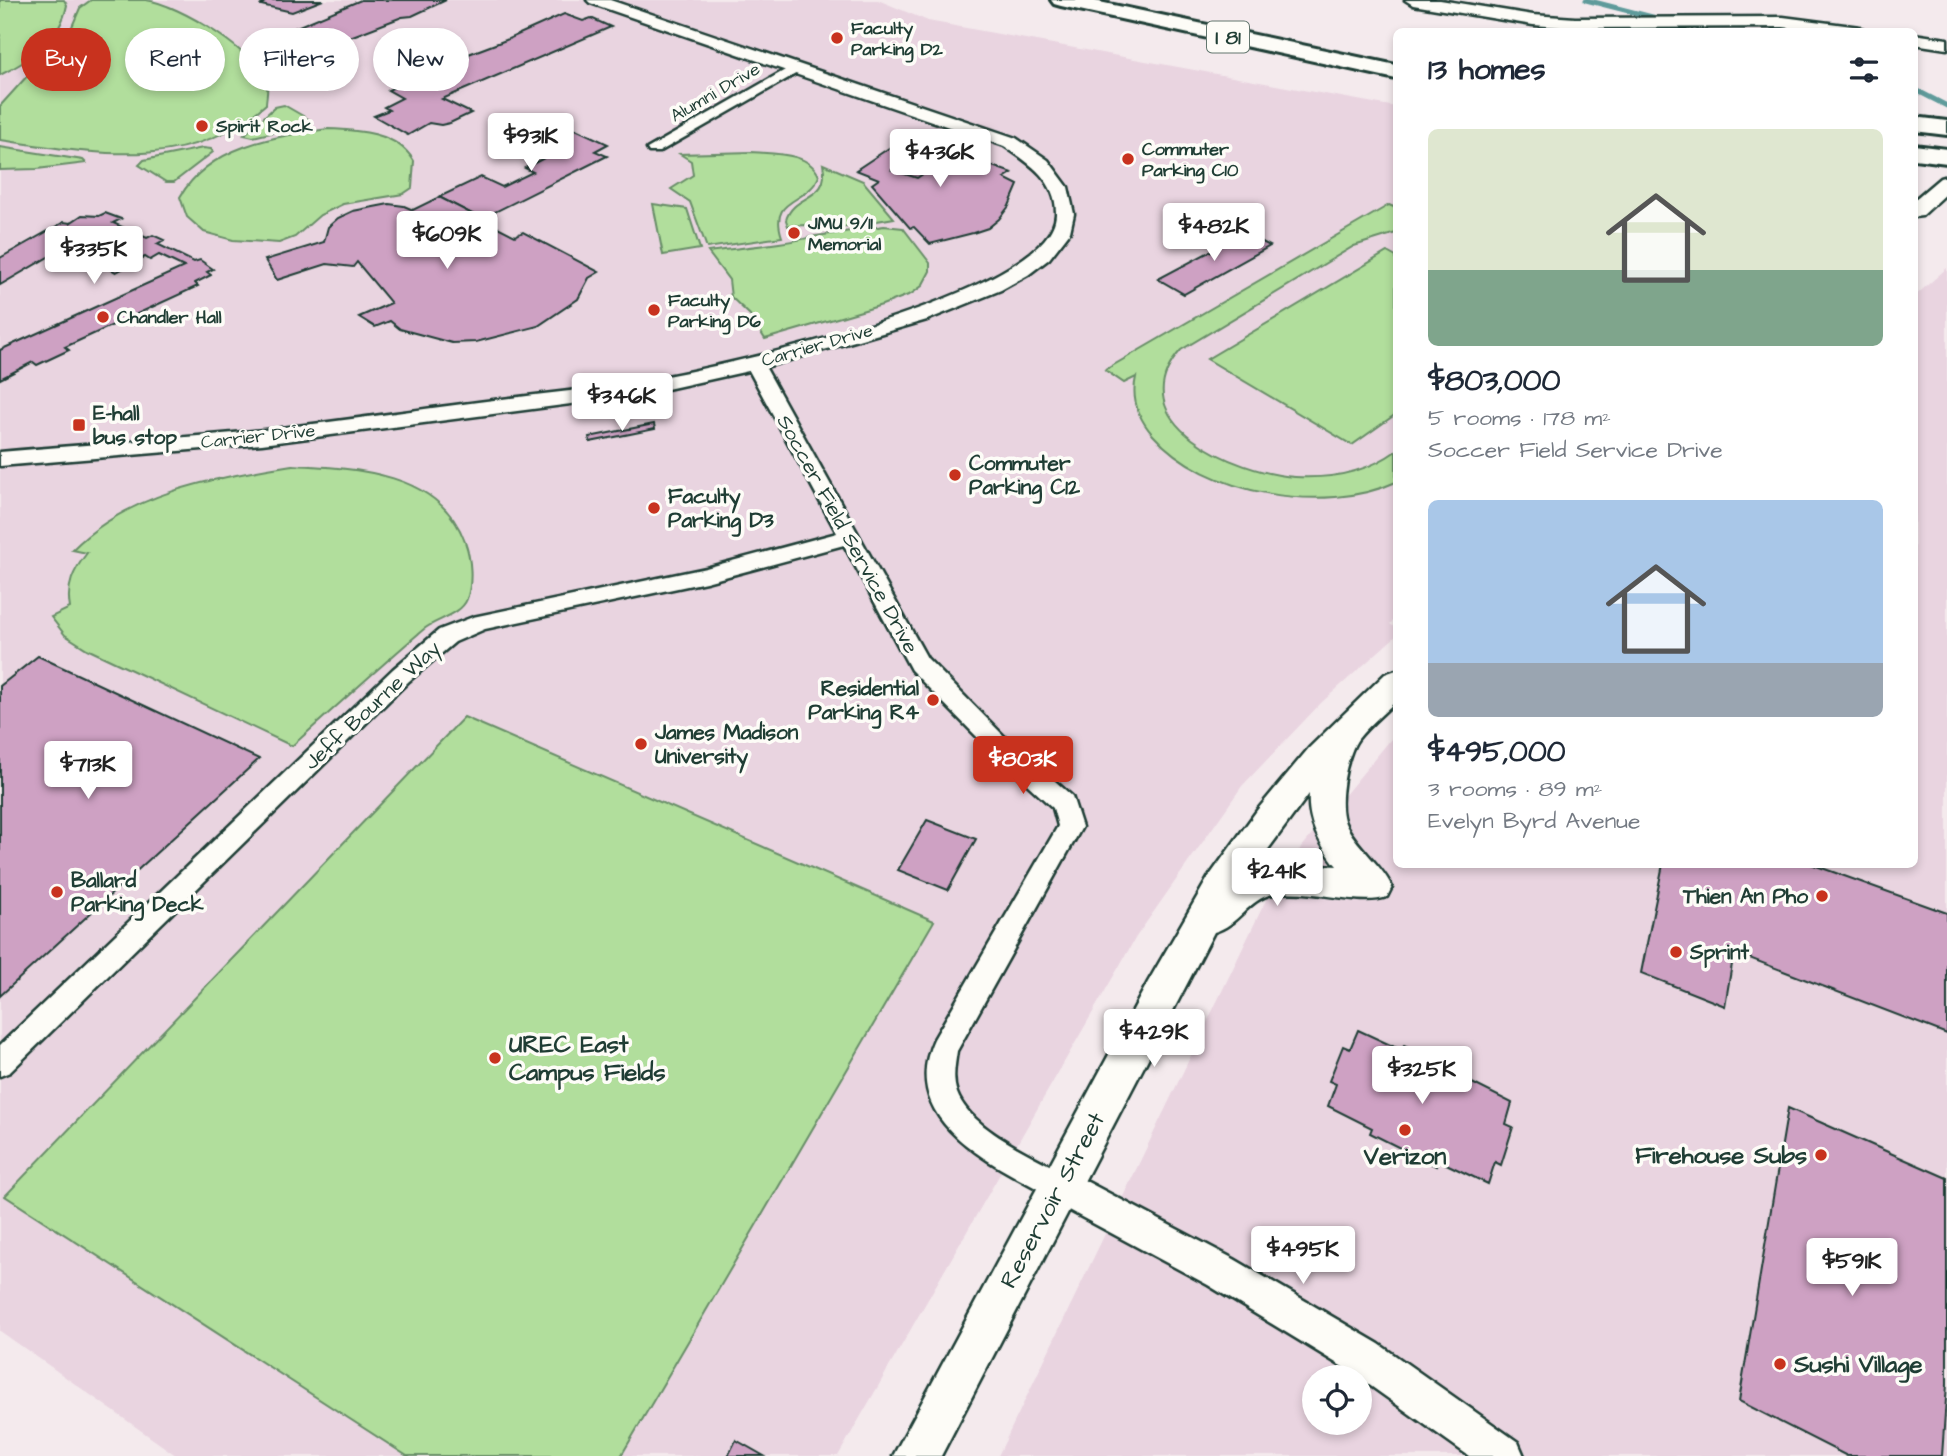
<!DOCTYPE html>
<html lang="en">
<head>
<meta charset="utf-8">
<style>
	body { margin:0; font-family:"Architects Daughter",sans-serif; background:#f2f2f3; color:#1f2937; height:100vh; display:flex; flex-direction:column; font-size:26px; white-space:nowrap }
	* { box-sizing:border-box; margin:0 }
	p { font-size:23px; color:#747a83 }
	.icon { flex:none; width:38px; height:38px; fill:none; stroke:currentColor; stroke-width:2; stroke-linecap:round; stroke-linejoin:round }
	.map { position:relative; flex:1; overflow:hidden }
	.details { position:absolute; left:1393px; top:28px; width:525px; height:840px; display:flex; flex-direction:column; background:#fff; border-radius:10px; box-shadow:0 4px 10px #0003 }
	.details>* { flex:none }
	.guide { position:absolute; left:21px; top:28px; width:665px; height:63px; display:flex; gap:14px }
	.tools { position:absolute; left:1302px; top:1365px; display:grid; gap:14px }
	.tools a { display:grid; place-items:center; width:70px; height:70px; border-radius:50%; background:#fff; box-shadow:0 4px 10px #0003; font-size:35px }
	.price { position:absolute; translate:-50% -60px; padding:0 16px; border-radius:7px; background:#fff; color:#222; font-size:23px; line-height:46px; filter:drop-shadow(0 2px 4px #0008) }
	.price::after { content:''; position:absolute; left:50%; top:42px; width:21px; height:16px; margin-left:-10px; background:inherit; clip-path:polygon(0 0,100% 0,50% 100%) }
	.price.selected { background:#c8321e; color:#fff }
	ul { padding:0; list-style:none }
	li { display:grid; align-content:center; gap:14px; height:371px; padding:0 35px }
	li span { display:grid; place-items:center; height:217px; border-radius:10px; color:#555 }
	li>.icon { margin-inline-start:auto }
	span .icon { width:126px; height:126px; fill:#fffc; stroke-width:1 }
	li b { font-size:30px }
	h2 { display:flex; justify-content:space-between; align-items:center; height:84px; padding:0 35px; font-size:30px }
	.tag { padding:0 24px; border-radius:32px; background:#fff; box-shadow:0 4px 10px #0003; font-size:24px; line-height:63px }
	.tag.selected { background:#c8321e; color:#fff }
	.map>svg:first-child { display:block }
	.built { fill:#e9d4e0; fill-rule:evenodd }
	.green { fill:#b1de9c; stroke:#688e68; stroke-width:2 }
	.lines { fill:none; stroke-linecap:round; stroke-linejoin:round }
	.stream { stroke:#5f9b9b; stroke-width:5 }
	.building { fill:#cea1c3; stroke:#1f3d34; stroke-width:2 }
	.minor-casing { stroke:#1f3d34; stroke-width:5 }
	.tertiary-casing { stroke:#1f3d34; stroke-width:5 }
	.secondary-casing { stroke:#1f3d34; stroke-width:5 }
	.motorway-casing { stroke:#1f3d34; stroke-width:6 }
	.minor { fill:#fdfcf7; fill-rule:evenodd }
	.tertiary { fill:#fdfcf7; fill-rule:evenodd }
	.secondary { fill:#fdfcf7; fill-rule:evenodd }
	.motorway { fill:#fdfcf7; fill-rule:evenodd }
	.poi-dot { fill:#c8321e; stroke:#fdfcf7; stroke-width:2.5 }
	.labels { text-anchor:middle; stroke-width:7; stroke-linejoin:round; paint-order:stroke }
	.far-poi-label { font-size:18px; font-weight:bold; fill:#1f3d34; stroke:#fdfcf7; text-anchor:start }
	.far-street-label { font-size:18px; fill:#1f3d34; stroke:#fdfcf7 }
	.shield { fill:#fdfcf7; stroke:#62766e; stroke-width:2 }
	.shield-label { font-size:19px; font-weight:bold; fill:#1f3d34 }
	.poi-label { font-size:21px; font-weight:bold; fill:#1f3d34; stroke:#fdfcf7; text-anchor:start }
	.street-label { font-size:21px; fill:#1f3d34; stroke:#fdfcf7 }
	.near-poi-label { font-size:24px; font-weight:bold; fill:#1f3d34; stroke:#fdfcf7; text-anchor:start }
	.near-street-label { font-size:24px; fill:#1f3d34; stroke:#fdfcf7 }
</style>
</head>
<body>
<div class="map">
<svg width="1947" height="1456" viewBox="0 0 1947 1456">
	<rect width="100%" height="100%" fill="#f4eaed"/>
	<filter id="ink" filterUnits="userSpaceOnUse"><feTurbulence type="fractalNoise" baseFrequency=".0143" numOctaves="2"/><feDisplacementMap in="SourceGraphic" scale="14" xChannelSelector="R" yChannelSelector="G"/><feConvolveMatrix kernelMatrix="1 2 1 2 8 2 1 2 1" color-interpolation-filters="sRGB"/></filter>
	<g filter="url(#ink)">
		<g class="built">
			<polygon points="0,0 878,0 928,21 1396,107 1396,618 1390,624 1396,628 1396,636 1322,702 1242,786 1136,937 838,1456 177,1456 0,1331"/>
			<path d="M 1947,268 L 1947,1456 L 998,1456 L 1277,877 L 1396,733 L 1396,864 L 1914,864 L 1915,296 ZM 1314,1377 L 1360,1377 L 1360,1423 L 1314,1423 Z"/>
		</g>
		<g class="green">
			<path d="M 0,0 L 64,0 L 67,5 C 60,41 31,60 0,75 Z"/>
			<path d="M 91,0 C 109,0 128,0 146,0 C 178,4 260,53 267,87 C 268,92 266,99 266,104 C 189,174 93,153 0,140 L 0,106 L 38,64 L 68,36 L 80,8 Z"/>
			<polygon points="284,105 310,120 310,124 253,137 244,135 275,107"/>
			<path d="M 328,129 C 358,130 397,132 414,161 L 412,188 L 403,194 L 343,204 L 320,215 L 295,237 L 279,243 L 233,240 L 204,232 L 187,217 L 180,197 C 209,146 275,136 328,129 Z"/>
			<polygon points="0,147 83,160 86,163 37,169 0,170"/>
			<polygon points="203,148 211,149 213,152 174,182 166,182 139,165 144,160"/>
			<path d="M 752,152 C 774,154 809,152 819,176 C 808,205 768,196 782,237 L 707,248 L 690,202 L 671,189 L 693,175 L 691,161 L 680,154 Z"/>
			<path d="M 823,164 L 863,181 L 894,218 L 814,232 L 806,225 L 788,226 L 786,220 C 794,192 831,202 823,164 Z"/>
			<polygon points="653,204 687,209 700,249 663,255"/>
			<path d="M 1389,205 L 1396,208 L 1396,233 L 1354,246 L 1181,350 C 1117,422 1237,473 1295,477 C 1331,479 1367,472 1396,451 L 1396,482 C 1325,515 1205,495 1153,435 C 1138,418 1131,399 1136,377 L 1124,383 L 1105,370 Z"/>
			<path d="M 884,226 L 903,228 L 930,263 L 930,271 L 922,286 L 911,294 L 882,305 L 765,339 L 750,315 L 731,297 L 729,280 L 708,252 C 723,250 805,241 810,237 Z"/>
			<polygon points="1387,252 1396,257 1396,414 1352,445 1207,359"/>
			<path d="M 292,465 C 356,468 440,472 465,542 C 471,558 473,582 467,599 C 461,615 436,619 424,629 C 379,667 336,707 292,746 L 87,649 L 65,635 L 51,617 L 70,608 C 66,586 73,571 87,553 L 72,550 C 128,493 216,477 292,465 Z"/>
			<polygon points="464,717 934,921 621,1456 407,1456 5,1196"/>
		</g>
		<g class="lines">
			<g class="stream">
				<polyline points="1586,0 1660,19"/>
				<polyline points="1914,89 1947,106"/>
			</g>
		</g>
		<g class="building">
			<polygon points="267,0 323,0 292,12 261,5"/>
			<polygon points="361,0 446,0 412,16 402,17 337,42 325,43 294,28"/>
			<polygon points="564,14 583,21 591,18 611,27 442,99 471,113 450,123 441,125 429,123 408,135 374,116 389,110 384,107 402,98 388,90 408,81 404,80 468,56 466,55 506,40"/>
			<polygon points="569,126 608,144 595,151 607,156 481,219 439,197 481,177 502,187 533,172 525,168 544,158 523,148"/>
			<polygon points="907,136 1012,173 1004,178 1018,185 1009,206 999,219 988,228 973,233 930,244 914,227 910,228 872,184 879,179 856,170"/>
			<polygon points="904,161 929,170 917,178 892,170"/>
			<polygon points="439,197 515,236 523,232 599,272 589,278 578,299 538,326 476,342 452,343 400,329 390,321 375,327 359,317 391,303 357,262 353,267 327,264 277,280 265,260 324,242 328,227 338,218 353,211 389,204 404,206 413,210"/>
			<polygon points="105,213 121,219 113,223 147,238 153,235 164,240 157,244 194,262 200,260 213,269 207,272 211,275 195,283 198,286 65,347 69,350 37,365 33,362 0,379 0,350 184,267 159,255 150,260 145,257 116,272 93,259 118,246 114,243 124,239 98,228 0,285 0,258 64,222 70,223 82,215 99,216"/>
			<polygon points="1245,233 1270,246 1184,294 1158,279"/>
			<polygon points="654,424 655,429 590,442 589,437"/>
			<polygon points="38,656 259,759 0,996 0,686"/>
			<polygon points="927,820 976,839 948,890 898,870"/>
			<polygon points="1663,864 1811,864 1947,913 1947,1034 1734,952 1725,1006 1641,973"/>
			<polygon points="1358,1030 1401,1050 1404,1045 1468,1075 1466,1080 1512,1103 1506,1124 1513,1127 1501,1165 1495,1162 1488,1184 1438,1160 1436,1166 1370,1133 1372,1128 1328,1106 1336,1084 1329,1081 1343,1046 1350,1049"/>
			<polygon points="1788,1108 1947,1178 1947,1384 1942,1456 1847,1456 1739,1401"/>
			<polygon points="736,1440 764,1456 728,1456"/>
		</g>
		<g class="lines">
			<defs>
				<g id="minor">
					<polygon points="794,65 801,69 799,72 659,152 649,152 647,149"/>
					<path d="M 754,358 L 763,363 L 927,658 L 1003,735 L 1072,796 L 1082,827 L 957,1051 C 955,1065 952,1079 957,1093 C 971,1130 1036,1157 1069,1175 L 1074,1185 L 1069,1195 L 1059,1200 L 1049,1195 C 991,1163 897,1122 934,1039 L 1058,826 L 1053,808 L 987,747 L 911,670 L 844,545 L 706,582 L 485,629 L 455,642 L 409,681 L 10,1072 L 0,1076 L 0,1045 L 393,669 L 439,630 L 473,617 L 706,568 L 837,533 L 745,363 Z"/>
				</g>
				<g id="tertiary">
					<path d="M 587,0 L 610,0 L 1016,138 L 1048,160 L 1068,187 L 1074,214 L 1070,232 L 1049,259 L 1028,275 L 1001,290 L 927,320 L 762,368 L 640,395 L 262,444 L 0,466 L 0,452 C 88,444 176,439 264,430 C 335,422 407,411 478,402 C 532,395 586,390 639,381 C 710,370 1053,296 1056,214 C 1057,180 1028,162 1004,146 L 590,3 Z"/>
					<polygon points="1405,0 1440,0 1533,15 1575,18 1783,17 1860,27 1868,32 1820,32 1783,27 1575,28 1533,25 1413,5"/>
					<polygon points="1914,34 1947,39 1947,49 1914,44"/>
					<polygon points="1059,1167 1234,1259 1379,1344 1518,1442 1524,1456 1469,1456 1351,1372 1208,1285 1046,1198 1041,1185 1046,1172"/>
				</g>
				<g id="secondary">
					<polygon points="1947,176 1947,193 1922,216 1914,217 1914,200 1940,178"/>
					<path d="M 1396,670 L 1396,701 C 1384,713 1369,725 1358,739 C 1346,755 1335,808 1347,827 C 1359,849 1381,864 1392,887 L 1387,897 C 1359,907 1310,887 1273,894 C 1248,899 1238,926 1214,932 L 941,1456 L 893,1456 L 1148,982 L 1208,878 L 1258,809 L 1309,748 L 1385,674 ZM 1309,794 C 1307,822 1320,845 1337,866 L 1288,863 L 1252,871 Z"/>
				</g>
				<g id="motorway">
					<polygon points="1051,0 1090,0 1396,65 1396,79 1061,6 1054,4"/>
					<polygon points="1914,117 1947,121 1947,135 1914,131"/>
					<polygon points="1914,145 1947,149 1947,163 1914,159"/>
				</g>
			</defs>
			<use href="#minor" class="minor-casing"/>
			<use href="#tertiary" class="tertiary-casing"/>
			<use href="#secondary" class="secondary-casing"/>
			<use href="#motorway" class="motorway-casing"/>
			<use href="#minor" class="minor"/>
			<use href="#tertiary" class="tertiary"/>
			<use href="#secondary" class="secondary"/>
			<use href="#motorway" class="motorway"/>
		</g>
	</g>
	<g class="poi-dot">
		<circle cx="837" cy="38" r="7"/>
		<circle cx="202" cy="126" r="7"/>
		<circle cx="1128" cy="159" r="7"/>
		<circle cx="794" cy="233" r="7"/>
		<circle cx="654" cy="310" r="7"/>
		<circle cx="103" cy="317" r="7"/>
		<rect x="72" y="418" width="14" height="14" rx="3.5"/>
		<circle cx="955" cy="475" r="7"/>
		<circle cx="654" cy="508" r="7"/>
		<circle cx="933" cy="700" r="7"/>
		<circle cx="641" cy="744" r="7"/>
		<circle cx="57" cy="892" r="7"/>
		<circle cx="1822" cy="896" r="7"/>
		<circle cx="1676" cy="952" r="7"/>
		<circle cx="495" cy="1058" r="7"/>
		<circle cx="1405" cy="1130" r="7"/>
		<circle cx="1821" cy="1155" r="7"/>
		<circle cx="1780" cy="1364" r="7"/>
	</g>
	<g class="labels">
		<g class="far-poi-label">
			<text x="851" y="34">Faculty<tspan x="851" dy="21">Parking D2</tspan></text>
			<text x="216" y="132">Spirit Rock</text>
			<text x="1142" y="155">Commuter<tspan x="1142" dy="21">Parking C10</tspan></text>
			<text x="808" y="229">JMU 9/11<tspan x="808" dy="21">Memorial</tspan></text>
			<text x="668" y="306">Faculty<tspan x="668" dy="21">Parking D6</tspan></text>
			<text x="117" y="323">Chandler Hall</text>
		</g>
		<g class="far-street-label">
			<text transform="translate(715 92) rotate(-30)" y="6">Alumni Drive</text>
			<text transform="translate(817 345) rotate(-16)" y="6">Carrier Drive</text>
			<text transform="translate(258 436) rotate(-6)" y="6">Carrier Drive</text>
		</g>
		<rect class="shield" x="1207" y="21.5" width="42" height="31" rx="5"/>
		<g class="shield-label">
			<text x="1228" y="44">I 81</text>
		</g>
		<g class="poi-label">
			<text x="93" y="420">E-hall<tspan x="93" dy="24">bus stop</tspan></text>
			<text x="969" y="470">Commuter<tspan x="969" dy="24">Parking C12</tspan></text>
			<text x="668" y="503">Faculty<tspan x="668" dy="24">Parking D3</tspan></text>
			<text x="919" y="695" text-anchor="end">Residential<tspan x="919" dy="24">Parking R4</tspan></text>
			<text x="655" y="739">James Madison<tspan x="655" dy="24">University</tspan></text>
			<text x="71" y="887">Ballard<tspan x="71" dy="24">Parking Deck</tspan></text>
			<text x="1808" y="903" text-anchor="end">Thien An Pho</text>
			<text x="1690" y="959">Sprint</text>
		</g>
		<g class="street-label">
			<text transform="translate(848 534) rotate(61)" y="7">Soccer Field Service Drive</text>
			<text transform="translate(372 705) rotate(-43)" y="7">Jeff Bourne Way</text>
		</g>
		<g class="near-poi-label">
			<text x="509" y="1052">UREC East<tspan x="509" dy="28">Campus Fields</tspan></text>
			<text x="1807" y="1163" text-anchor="end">Firehouse Subs</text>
			<text x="1405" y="1164" text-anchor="middle">Verizon</text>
			<text x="1794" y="1372">Sushi Village</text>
		</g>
		<g class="near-street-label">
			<text transform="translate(1052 1200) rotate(-62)" y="8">Reservoir Street</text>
		</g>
	</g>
</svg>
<div class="tools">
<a><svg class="icon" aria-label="locate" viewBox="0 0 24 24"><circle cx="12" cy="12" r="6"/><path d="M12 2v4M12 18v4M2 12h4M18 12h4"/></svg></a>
</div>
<b class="price" style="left:531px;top:173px">$931K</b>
<b class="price" style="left:940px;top:189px">$436K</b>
<b class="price" style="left:1214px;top:263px">$482K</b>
<b class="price" style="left:447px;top:271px">$609K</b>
<b class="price" style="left:94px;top:286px">$335K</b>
<b class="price" style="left:622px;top:433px">$346K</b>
<b class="price selected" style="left:1023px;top:796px">$803K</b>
<b class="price" style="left:88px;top:801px">$713K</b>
<b class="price" style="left:1277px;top:908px">$241K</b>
<b class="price" style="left:1154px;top:1069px">$429K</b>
<b class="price" style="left:1422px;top:1106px">$325K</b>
<b class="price" style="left:1303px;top:1286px">$495K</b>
<b class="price" style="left:1852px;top:1298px">$591K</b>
<div class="guide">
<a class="tag selected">Buy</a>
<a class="tag">Rent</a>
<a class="tag">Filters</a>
<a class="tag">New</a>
</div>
<section class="details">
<h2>13 homes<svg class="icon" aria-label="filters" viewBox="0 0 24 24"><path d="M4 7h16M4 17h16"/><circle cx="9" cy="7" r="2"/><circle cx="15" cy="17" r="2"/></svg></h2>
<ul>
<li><span style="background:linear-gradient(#dfe7d0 65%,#7fa58c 0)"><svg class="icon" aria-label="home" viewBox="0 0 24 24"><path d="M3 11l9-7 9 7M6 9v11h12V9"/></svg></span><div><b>$803,000</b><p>5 rooms · 178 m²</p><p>Soccer Field Service Drive</p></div></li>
<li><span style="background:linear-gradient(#a9c7e8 75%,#9aa5b1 0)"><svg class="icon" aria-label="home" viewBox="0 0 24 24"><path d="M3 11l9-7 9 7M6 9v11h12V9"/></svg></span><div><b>$495,000</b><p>3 rooms · 89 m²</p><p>Evelyn Byrd Avenue</p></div></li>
</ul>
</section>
</div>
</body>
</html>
